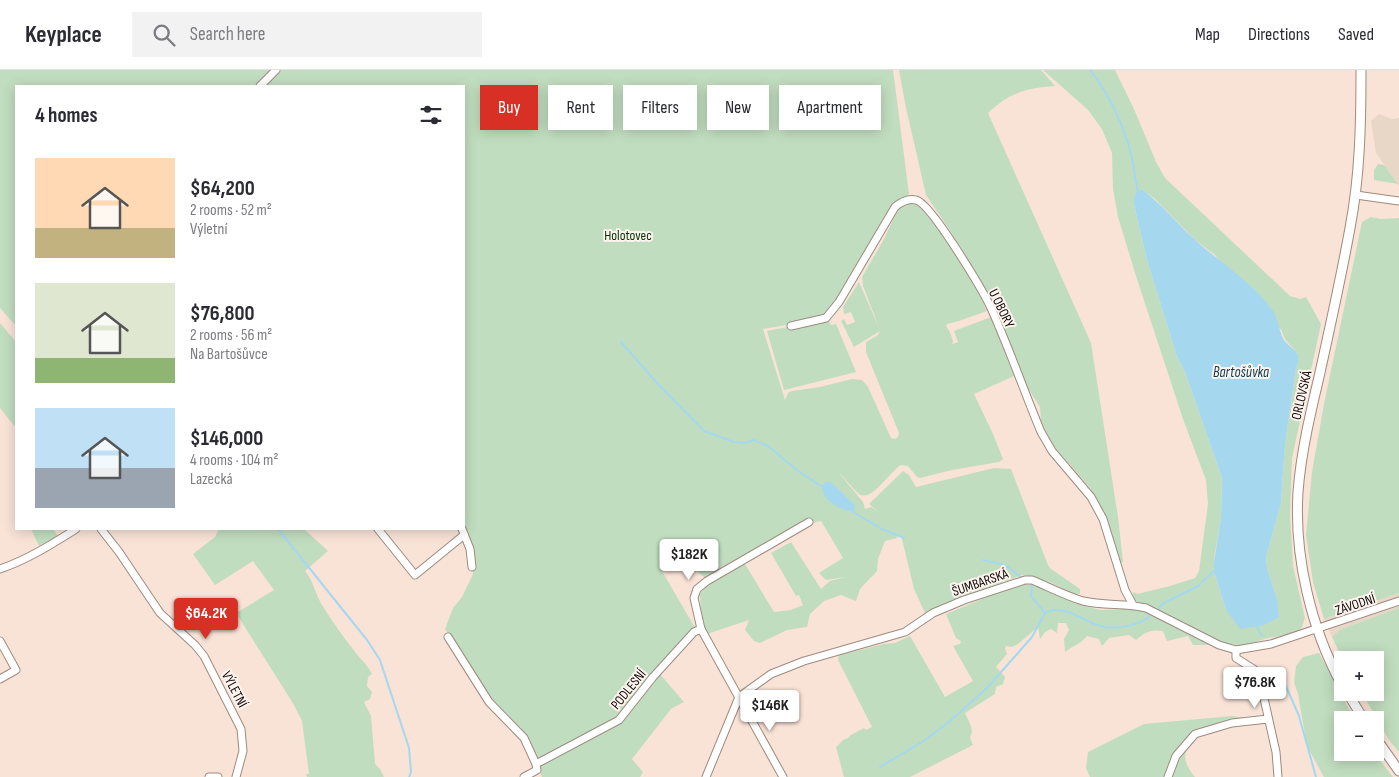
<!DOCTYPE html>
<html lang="en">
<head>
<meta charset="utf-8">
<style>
	body { margin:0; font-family:"Sofia Sans Condensed",sans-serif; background:#f2f2f3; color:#2b2b33; height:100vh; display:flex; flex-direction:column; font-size:19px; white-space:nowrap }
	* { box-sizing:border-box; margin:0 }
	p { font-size:16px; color:#7c7c81 }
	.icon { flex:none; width:28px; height:28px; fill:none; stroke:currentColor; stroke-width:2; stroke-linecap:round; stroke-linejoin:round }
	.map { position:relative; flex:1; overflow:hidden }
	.sheet { position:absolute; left:15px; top:15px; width:450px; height:445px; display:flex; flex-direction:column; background:#fff; border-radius:0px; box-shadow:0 2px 12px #0003 }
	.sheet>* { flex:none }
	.top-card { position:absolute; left:480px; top:15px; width:475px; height:45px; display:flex; gap:10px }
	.buttons { position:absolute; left:1334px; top:581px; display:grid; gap:10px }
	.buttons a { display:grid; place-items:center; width:50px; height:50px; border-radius:0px; background:#fff; box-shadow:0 2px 12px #0003; font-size:25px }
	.price { position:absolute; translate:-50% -42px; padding:0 11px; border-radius:5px; background:#fff; color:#222; font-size:16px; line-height:32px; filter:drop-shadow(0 1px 2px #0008) }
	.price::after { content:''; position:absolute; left:50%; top:30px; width:15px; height:11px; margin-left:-8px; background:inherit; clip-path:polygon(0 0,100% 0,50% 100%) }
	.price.selected { background:#d93025; color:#fff }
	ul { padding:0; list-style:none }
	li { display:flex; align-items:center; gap:15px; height:125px; padding:0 20px }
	li span { display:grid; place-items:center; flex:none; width:140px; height:100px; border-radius:0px; color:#555 }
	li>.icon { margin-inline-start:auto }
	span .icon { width:60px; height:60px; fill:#fffc; stroke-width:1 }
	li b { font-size:21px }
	h2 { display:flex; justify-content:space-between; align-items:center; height:60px; padding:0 20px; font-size:21px }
	.tag { padding:0 18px; border-radius:0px; background:#fff; box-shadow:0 2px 12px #0003; font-size:18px; line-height:45px }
	.tag.selected { background:#d93025; color:#fff }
	header { display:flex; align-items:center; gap:30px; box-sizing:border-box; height:70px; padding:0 25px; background:#fff; border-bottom:1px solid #e1e1e2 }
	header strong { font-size:24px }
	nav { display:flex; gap:28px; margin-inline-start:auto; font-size:18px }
	.search { width:350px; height:45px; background:#f2f2f3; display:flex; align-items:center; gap:12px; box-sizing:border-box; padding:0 18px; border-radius:0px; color:#7c7c81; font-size:19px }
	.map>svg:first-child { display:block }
	.industrial { fill:#e8d7c6 }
	.green { fill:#c1ddbf; fill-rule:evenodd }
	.water { fill:#a5d8ef }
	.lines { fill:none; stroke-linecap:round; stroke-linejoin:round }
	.stream { stroke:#a5d8ef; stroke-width:2 }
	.minor-casing { stroke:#9e8a7f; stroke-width:9 }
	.tertiary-casing { stroke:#9e8a7f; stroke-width:11 }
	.minor { stroke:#fff; stroke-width:7 }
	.tertiary { stroke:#fff; stroke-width:9 }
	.labels { text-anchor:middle; stroke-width:4; stroke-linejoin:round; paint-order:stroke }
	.park-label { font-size:14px; fill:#013504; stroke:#fdf3ef }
	.street-label { font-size:14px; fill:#130c08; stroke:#fdf3ef }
	.water-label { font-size:15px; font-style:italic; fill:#0e3b4c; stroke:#fdf3ef }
</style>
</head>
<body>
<header>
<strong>Keyplace</strong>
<div class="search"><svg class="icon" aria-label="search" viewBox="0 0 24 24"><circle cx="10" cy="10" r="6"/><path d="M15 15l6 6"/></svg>Search here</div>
<nav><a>Map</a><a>Directions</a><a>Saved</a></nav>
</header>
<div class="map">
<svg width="1399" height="707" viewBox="0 0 1399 707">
	<rect width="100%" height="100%" fill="#f9e3d7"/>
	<g class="industrial">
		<polygon points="1379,44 1392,49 1399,48 1399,116 1376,83 1371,51"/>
		<polygon points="1399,523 1399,538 1341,559 1332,567 1324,549"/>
	</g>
	<g class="green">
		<path d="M 0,0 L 893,0 L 909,124 L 892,135 L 879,159 L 866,194 L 843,234 L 829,244 L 816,250 L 763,259 L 785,330 L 788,323 L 792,321 L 820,317 L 852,309 L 862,310 L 868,317 L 891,368 L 895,369 L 898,367 L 899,363 L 866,282 L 866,272 L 878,265 L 880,261 L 854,277 L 841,251 L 844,249 L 847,255 L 855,252 L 851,242 L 844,244 L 843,237 L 859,212 L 880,260 L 863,216 L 862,207 L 884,169 L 898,139 C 903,135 909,131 916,134 C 933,140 980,222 987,241 L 959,251 L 947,254 L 946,256 L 950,262 L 953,271 L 952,274 L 958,272 L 954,261 L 991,247 L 1014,306 L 974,324 L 993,364 L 1003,389 L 999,392 L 952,400 L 920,408 L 917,407 L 908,396 L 901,395 C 890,401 870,435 858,423 C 851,417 845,408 839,403 L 863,432 L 865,439 L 871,437 L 878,442 L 869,434 L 903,401 L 909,405 L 916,417 L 994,398 L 1011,399 L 1048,495 L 1051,499 L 1080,519 L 1080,524 L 1073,523 L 1050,512 L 1022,505 L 925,543 L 914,519 L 902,469 L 898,464 L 897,468 L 885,471 L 878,489 L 877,501 L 860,519 L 856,531 L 841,525 L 824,531 L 810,544 L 807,557 L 787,560 L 760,573 L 754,571 L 745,560 L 749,550 L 707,564 L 701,545 L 700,524 L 707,515 L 745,494 L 774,542 L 791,540 L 803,535 L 799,525 L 796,526 L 771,483 L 791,472 L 821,519 L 830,511 L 845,507 L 826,510 L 819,503 L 843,488 L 821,451 L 816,452 L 706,509 L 680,486 L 662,501 L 698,563 L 659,603 L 684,632 L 671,639 L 632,689 L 643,702 L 640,707 L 542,707 L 529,673 L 521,658 L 491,630 L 445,559 L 453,538 L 462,527 L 473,504 L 472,480 L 464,459 L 464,16 L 16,16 L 16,256 L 0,238 Z"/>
		<path d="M 899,0 L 1041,0 L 1055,16 C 1026,18 1009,23 988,43 L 1091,273 L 1118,447 L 1123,492 L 1118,493 L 1098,432 L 1090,418 L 1053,375 L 1047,364 L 1041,350 L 1040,337 L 1026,315 L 996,237 L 951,162 L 926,125 L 906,38 Z"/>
		<path d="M 1043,0 L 1115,0 L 1134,39 L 1156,92 L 1165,108 L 1290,226 L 1300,229 L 1306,227 L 1321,254 L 1292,388 L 1290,444 L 1293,496 L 1305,548 L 1302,557 L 1296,563 L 1268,568 L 1243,576 L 1218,572 L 1183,553 L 1134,530 L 1133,524 L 1134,522 L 1137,524 L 1170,516 L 1195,508 L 1199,501 L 1208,434 L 1206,410 L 1183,349 L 1136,206 L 1118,147 L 1113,119 L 1112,83 L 1102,59 L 1088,40 ZM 1137,120 L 1143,120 L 1155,129 L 1194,169 L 1215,185 L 1282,261 C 1285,278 1305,279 1296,298 L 1285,374 L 1281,433 L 1266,487 L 1267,498 L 1277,529 L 1226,540 L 1214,501 L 1214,489 L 1221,448 L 1222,408 L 1185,302 L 1177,287 L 1147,190 L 1134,135 Z"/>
		<polygon points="1378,94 1384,95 1398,114 1374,110 1374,100"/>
		<polygon points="1371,147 1381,149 1399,148 1399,523 1324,549 1313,512 1306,465 1312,402 1324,334 1362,152"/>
		<polygon points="828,249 831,255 836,254 856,302 784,320 767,261"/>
		<polygon points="0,253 16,272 16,358 0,338"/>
		<polygon points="31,459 53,459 58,466 39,476"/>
		<path d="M 219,459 L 304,459 L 328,481 L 305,501 C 313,510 315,523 322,535 C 332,551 344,568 356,583 C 362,591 367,594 372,604 L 368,607 L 367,616 L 372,622 L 370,629 L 364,632 L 371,646 L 375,694 L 380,699 L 384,707 L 307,707 L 306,704 L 309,704 L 302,651 L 294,635 L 236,543 L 274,520 L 253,491 L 215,515 L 193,484 L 215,467 Z"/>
		<path d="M 1026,514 L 1046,517 L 1081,535 L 1100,540 L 1126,539 L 1145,541 L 1213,575 L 1193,575 L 1188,566 L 1167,571 L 1163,561 C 1151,559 1145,562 1136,570 L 1129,565 L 1109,568 L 1102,576 L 1099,569 L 1087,566 C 1081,574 1072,576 1065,582 L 1064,569 L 1069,560 L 1066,553 L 1058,553 L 1057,563 L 1051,559 L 1045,562 L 1040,569 L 1038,557 L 1018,574 L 1012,577 L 1006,576 L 1005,578 L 1007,584 L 996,597 L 1005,607 L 1003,614 L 996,617 L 995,624 L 965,643 L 971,656 L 972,662 L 970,668 L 973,675 L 910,707 L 844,707 L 836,677 L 843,670 L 850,667 L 849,666 L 864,658 L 866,660 L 872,657 L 838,590 L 839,585 L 884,574 L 895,573 L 910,566 L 945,627 L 973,611 L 953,576 L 960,574 L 961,571 L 956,568 L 946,544 L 1016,515 Z"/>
		<polygon points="1399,538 1399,682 1389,670 1362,623 1375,622 1375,590 1343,590 1332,567 1341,559"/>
		<polygon points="1319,583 1355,650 1342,650 1342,682 1374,683 1393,707 1324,707 1307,676 1298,624 1294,612 1296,596 1303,587"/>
		<path d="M 1232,646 L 1246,648 L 1195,662 C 1184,681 1180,689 1195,707 L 1090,707 L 1086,698 L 1088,682 L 1144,654 Z"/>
	</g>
	<g class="water">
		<path d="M 1137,120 L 1143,120 C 1161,134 1176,152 1193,168 C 1219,192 1252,211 1273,241 C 1279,250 1279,262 1284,270 C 1292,281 1304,281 1296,298 L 1285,374 L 1281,433 L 1266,487 L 1267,498 L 1277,529 L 1279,547 L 1264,555 L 1240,559 L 1226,540 L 1214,501 L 1214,492 L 1221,448 L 1222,408 L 1185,302 L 1177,287 L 1147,190 L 1134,135 L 1134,128 Z"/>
		<path d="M 826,412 L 831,412 L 855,435 L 854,442 C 841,441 821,430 822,416 Z"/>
	</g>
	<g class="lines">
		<g class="stream">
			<path d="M 1090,0 C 1108,23 1122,52 1130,80 C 1134,93 1134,108 1138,122"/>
			<polyline points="621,272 657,313 704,361 734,372 745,373 754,370 768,376 798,401 824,418"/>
			<polyline points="853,442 882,459 904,468"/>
			<polyline points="278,459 367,570 380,590 409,678 411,702 409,707"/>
			<polyline points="983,490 1005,495 1021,507"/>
			<path d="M 1030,513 L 1032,518 L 1031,526 L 1045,543 C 1065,532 1085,554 1105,557 C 1119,559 1140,555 1150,546"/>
			<polyline points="1158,539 1164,533 1198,516 1215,500"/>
			<polyline points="1256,555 1262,566"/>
			<polyline points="1278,598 1299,646 1316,707"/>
			<polyline points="880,697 922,672 950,651 987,618 1032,567 1045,543"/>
		</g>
		<defs>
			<g id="minor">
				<polyline points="260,16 276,0"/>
				<polyline points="1356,125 1399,131"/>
				<path d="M 791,256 L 826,248 L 839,232 L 895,137 C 901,132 908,128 916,130 C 931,133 983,221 991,238 C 1009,278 1024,321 1041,362 L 1052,381 L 1091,427 L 1103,449 L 1125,520 L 1133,535"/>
				<polyline points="101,459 119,482 160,543 195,575 204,586 241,659 243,681 236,707"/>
				<polyline points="378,459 415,505 464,465"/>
				<polyline points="462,459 470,479 472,497"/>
				<path d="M 0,499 C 27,490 52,474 76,459"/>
				<polyline points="448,567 489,632 524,668 536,694 619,650 653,607 694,562 701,559"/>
				<polyline points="0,571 16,600 0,609"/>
				<polyline points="1236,580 1236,588 1255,600 1261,615 1276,682 1278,707"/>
				<polyline points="209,707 218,707"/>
				<polyline points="524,707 537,700 536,694"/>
				<path d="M 706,707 L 739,627 L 771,604 L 804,591 L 905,562 L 933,543 L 964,530 L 1025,510 L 1032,510 C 1049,517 1066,526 1083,531 C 1104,536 1125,533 1146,538 L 1219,575 L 1236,580 L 1271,574 L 1399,531"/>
				<polyline points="783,707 701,559 694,528 697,519 707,511 809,452"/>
				<polyline points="1168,707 1176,686 1195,664 1232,653 1268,649"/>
			</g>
			<g id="tertiary">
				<path d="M 1342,615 C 1311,559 1294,486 1298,422 C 1301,383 1310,345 1319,307 C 1330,257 1341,208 1350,158 C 1360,106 1361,53 1361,0"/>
				<polyline points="1347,622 1364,650"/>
				<polyline points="1375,667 1399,701"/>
			</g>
		</defs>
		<use href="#minor" class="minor-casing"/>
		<use href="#tertiary" class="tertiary-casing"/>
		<use href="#minor" class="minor"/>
		<use href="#tertiary" class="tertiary"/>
	</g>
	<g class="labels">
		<g class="park-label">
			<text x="628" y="170">Holotovec</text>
		</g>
		<g class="street-label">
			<text transform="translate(1002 238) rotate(64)" y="5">U OBORY</text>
			<text transform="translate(1301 325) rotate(-77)" y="5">ORLOVSKÁ</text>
			<text transform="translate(980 512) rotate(-19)" y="5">ŠUMBARSKÁ</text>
			<text transform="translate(1355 534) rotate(-18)" y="5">ZÁVODNÍ</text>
			<text transform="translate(235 619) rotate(62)" y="5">VÝLETNÍ</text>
			<text transform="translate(628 619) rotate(-51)" y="5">PODLESNÍ</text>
		</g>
		<g class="water-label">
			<text x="1241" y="307">Bartošůvka</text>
		</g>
	</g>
</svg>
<div class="buttons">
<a>+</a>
<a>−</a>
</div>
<b class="price" style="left:689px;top:511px">$182K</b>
<b class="price selected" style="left:206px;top:570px">$64.2K</b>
<b class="price" style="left:1255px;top:639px">$76.8K</b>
<b class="price" style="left:770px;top:662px">$146K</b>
<div class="top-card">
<a class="tag selected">Buy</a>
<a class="tag">Rent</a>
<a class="tag">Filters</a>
<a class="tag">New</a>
<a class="tag">Apartment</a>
</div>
<section class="sheet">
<h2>4 homes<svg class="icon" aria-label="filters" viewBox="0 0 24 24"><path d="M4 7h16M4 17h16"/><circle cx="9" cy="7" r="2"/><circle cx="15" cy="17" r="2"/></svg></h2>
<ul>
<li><span style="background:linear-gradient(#ffd9b3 70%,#c2b280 0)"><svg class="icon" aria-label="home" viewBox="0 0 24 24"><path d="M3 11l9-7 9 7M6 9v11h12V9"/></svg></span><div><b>$64,200</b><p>2 rooms · 52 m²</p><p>Výletní</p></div></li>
<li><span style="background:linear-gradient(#dfe7d0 75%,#8fb573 0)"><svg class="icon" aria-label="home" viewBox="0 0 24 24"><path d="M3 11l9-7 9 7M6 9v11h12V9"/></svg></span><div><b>$76,800</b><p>2 rooms · 56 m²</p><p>Na Bartošůvce</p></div></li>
<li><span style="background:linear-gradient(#bfe0f5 60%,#9aa5b1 0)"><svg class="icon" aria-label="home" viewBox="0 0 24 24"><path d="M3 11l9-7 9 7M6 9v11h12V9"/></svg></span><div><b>$146,000</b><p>4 rooms · 104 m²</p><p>Lazecká</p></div></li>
</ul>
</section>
</div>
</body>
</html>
